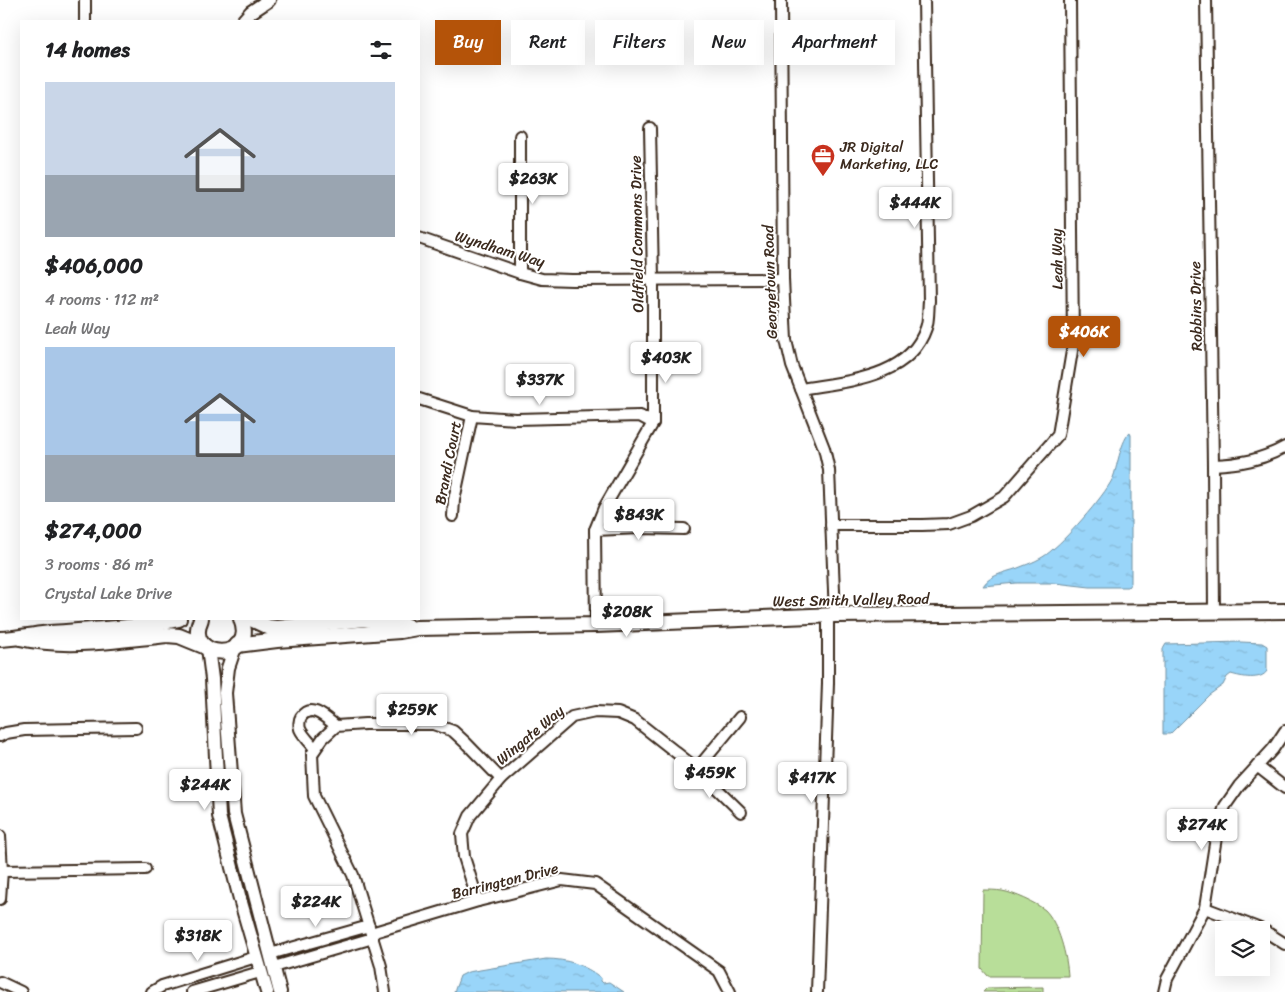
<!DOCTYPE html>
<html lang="en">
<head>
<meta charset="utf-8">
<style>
	body { margin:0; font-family:Sriracha,sans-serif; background:#f2f2f2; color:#202124; height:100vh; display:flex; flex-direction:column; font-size:19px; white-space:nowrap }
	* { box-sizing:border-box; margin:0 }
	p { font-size:16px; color:#757577 }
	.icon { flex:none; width:28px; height:28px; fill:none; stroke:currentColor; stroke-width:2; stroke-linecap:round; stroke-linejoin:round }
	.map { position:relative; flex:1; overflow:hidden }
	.drawer { position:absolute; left:20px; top:20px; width:400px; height:600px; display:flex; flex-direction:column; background:#fff; border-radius:0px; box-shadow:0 5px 20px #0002 }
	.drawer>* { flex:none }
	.guide { position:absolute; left:435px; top:20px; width:475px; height:45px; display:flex; gap:10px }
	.buttons { position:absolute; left:1215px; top:921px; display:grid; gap:10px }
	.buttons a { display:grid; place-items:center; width:55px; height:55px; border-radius:0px; background:#fff; box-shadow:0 5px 20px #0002; font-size:25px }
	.price { position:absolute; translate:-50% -42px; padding:0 11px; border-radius:5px; background:#fff; color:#222; font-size:16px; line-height:32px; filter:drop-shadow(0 1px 2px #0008) }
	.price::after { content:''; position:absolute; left:50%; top:30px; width:15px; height:11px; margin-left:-8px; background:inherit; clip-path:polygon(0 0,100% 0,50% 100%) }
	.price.selected { background:#b45309; color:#fff }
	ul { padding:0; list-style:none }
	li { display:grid; align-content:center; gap:10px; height:265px; padding:0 25px }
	li span { display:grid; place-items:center; height:155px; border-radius:0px; color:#555 }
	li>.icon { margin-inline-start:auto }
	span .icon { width:90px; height:90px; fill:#fffc; stroke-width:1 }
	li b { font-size:21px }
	h2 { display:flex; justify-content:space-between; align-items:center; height:60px; padding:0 25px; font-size:21px }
	.chip { padding:0 18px; border-radius:0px; background:#fff; box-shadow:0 5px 20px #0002; font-size:18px; line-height:45px }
	.chip.selected { background:#b45309; color:#fff }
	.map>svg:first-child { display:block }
	.grass { fill:url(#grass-tufts); stroke:#7a845c }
	.pitch { fill:#b8de99; stroke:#7a845c }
	.water { fill:url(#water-ripples); stroke:#7391a1 }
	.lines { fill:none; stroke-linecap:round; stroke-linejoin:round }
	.minor-casing { stroke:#3b2a1e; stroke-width:14 }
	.tertiary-casing { stroke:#3b2a1e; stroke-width:16 }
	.secondary-casing { stroke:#3b2a1e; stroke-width:18 }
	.minor { stroke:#fff; stroke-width:10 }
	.tertiary { stroke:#fff; stroke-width:12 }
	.secondary { stroke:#fff; stroke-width:14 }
	.labels { text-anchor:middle; stroke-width:4; stroke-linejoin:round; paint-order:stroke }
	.poi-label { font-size:15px; fill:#3b2a1e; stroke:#fff; text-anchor:start }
	.street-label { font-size:15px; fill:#3b2a1e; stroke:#fff }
</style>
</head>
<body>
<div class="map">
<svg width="1285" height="992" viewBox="0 0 1285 992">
	<defs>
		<pattern id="grass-tufts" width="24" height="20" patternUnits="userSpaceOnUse" patternTransform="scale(1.25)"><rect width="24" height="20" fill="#b8de99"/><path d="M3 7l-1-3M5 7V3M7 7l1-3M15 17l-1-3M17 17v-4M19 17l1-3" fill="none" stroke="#9fbf83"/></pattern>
		<pattern id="water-ripples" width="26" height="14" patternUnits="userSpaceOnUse" patternTransform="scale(1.25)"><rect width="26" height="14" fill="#99d5f9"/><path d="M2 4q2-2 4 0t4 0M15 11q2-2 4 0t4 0" fill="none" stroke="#85b7d5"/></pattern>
	</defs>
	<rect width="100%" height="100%" fill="#fff"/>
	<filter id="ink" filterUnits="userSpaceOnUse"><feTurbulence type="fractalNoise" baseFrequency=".02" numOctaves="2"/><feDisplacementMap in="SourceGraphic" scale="10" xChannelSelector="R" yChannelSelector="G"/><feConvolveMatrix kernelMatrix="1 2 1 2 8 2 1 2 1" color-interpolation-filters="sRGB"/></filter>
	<g filter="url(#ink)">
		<polygon class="grass" points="1043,987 1043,992 983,992 987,988"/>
		<path class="pitch" d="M 983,890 C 989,890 996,890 1002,891 C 1014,893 1036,903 1045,910 C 1059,924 1067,957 1068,976 L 988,976 L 982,969 Z"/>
		<g class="water">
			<path d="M 1130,433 L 1131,435 L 1131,583 L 1128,587 L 1090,587 L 1055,583 L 1017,583 L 983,586 C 991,573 1010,572 1023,566 C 1034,562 1045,557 1053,549 C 1067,538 1110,490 1114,475 C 1117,466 1122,438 1130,433 Z"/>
			<path d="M 1241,642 L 1262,643 L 1267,646 L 1267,671 C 1261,681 1241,677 1231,674 L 1227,677 L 1223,685 L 1209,695 L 1170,734 L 1163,734 L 1163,649 L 1166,644 Z"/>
			<path d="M 546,959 C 567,959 585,965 601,978 L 601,981 L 603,983 L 609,982 L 624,992 L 454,992 L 460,976 L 468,972 Z"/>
		</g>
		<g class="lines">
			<defs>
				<g id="minor">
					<polyline points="781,0 783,279 786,340 792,366 824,448 829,470 835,615"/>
					<polyline points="1206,0 1213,465 1214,611"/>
					<polyline points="85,21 85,0"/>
					<polyline points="419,238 520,273 542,279 572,280 783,279"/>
					<polyline points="520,273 520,136"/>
					<path d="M 801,389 C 845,381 909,379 926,328 C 929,320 928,309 929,301 L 924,0"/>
					<polyline points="419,399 472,416 516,419 640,416 653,423"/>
					<path d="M 1213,465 C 1239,464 1262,460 1285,447"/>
					<polyline points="453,516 454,500 472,416"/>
					<polyline points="831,525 922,525 949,524 971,516 1004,497 1058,435 1073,345 1070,0"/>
					<polyline points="595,530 640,528 684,529"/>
					<polyline points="596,625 595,530 604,508 653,423 653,279 650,128"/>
					<polyline points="0,736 6,733 24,730 136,728"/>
					<path d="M 315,749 C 311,743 303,736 300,729 C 299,726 299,720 301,717 C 311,702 327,719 336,726"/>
					<polyline points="1257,766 1285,788"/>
					<polyline points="697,769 740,717"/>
					<polyline points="0,836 2,871 0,899"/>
					<polyline points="2,871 145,869"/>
					<polyline points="478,901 464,857 462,834 470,816 501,779 572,717 595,712 618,713 635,720 697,769 741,812"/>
					<polyline points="1205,908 1263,930 1285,944"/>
					<polyline points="371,933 478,901 562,880 595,884 719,971 730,992"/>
					<polyline points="270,954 369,926"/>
					<polyline points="274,967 373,938"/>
					<polyline points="0,982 21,992"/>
					<polyline points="152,992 162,986 256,957"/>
					<polyline points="192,992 260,972"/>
					<polyline points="385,992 381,966 353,875 314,796 312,754 323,738 336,726 365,724 433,724 453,731 466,743 501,779"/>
					<polyline points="817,992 828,683 828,616"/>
					<polyline points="1164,992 1167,979 1205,908 1217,831 1225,806 1239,786 1273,749 1285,731"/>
				</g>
				<g id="tertiary">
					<polyline points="243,21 251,12 269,0"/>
					<polyline points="235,647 228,668 225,693 234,814 280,992"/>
					<polyline points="208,648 212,679 219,816 240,899 267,992"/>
				</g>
				<g id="secondary">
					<path d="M 201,619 C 182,662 259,663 241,619"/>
					<polyline points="251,619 268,627 277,628 365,619 407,626"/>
					<path d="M 20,638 C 69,649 117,640 167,635 L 179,636 L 206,647"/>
					<path d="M 0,639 C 17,638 33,635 50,633 C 92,630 138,628 179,619"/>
					<polyline points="237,645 277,640 400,631 417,628 596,625 835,615 1285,611"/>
				</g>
			</defs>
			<use href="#minor" class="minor-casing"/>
			<use href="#tertiary" class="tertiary-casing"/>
			<use href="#secondary" class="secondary-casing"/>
			<use href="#minor" class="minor"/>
			<use href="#tertiary" class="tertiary"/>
			<use href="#secondary" class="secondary"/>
		</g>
	</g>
	<defs>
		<symbol id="office-pin" viewBox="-11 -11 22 30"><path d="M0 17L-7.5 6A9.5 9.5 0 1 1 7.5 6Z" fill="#c8321e" stroke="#fff"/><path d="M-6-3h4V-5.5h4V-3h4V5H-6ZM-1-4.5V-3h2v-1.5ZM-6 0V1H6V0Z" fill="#fff"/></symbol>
	</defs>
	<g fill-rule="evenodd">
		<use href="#office-pin" x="809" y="142" width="28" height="38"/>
	</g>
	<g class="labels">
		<g class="poi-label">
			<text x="840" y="152">JR Digital<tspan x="840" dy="17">Marketing, LLC</tspan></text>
		</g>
		<g class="street-label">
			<text transform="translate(637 234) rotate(-91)" y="5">Oldfield Commons Drive</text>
			<text transform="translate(500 249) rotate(17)" y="5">Wyndham Way</text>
			<text transform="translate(1057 259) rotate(-91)" y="5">Leah Way</text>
			<text transform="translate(770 282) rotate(-92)" y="5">Georgetown Road</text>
			<text transform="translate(1196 306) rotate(-91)" y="5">Robbins Drive</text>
			<text transform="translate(448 463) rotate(-79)" y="5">Brandi Court</text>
			<text transform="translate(851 600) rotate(-1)" y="5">West Smith Valley Road</text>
			<text transform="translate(530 735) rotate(-40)" y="5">Wingate Way</text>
			<text transform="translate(505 881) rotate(-14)" y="5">Barrington Drive</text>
		</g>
	</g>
</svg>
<div class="buttons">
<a><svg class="icon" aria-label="layers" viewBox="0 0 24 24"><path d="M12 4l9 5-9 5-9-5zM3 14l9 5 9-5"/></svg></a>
</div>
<b class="price" style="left:533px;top:205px">$263K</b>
<b class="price" style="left:915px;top:229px">$444K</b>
<b class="price selected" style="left:1084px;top:358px">$406K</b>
<b class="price" style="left:666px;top:384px">$403K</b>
<b class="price" style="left:540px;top:406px">$337K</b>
<b class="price" style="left:639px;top:541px">$843K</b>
<b class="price" style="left:627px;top:638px">$208K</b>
<b class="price" style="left:412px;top:736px">$259K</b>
<b class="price" style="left:710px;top:799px">$459K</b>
<b class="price" style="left:812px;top:804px">$417K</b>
<b class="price" style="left:205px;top:811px">$244K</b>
<b class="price" style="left:1202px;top:851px">$274K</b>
<b class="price" style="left:316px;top:928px">$224K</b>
<b class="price" style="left:198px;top:962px">$318K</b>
<div class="guide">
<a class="chip selected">Buy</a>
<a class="chip">Rent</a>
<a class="chip">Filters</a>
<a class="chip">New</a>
<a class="chip">Apartment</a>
</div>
<section class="drawer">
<h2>14 homes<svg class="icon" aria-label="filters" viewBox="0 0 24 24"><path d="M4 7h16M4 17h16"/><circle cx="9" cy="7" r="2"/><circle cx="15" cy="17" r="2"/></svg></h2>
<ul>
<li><span style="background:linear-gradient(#c9d6e8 60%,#9aa5b1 0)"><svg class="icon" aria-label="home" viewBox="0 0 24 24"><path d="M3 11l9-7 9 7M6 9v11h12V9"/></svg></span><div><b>$406,000</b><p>4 rooms · 112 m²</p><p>Leah Way</p></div></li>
<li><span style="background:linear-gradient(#a9c7e8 70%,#9aa5b1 0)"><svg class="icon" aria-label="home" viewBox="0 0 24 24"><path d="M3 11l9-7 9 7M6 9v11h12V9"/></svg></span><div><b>$274,000</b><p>3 rooms · 86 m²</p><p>Crystal Lake Drive</p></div></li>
</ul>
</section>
</div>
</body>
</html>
